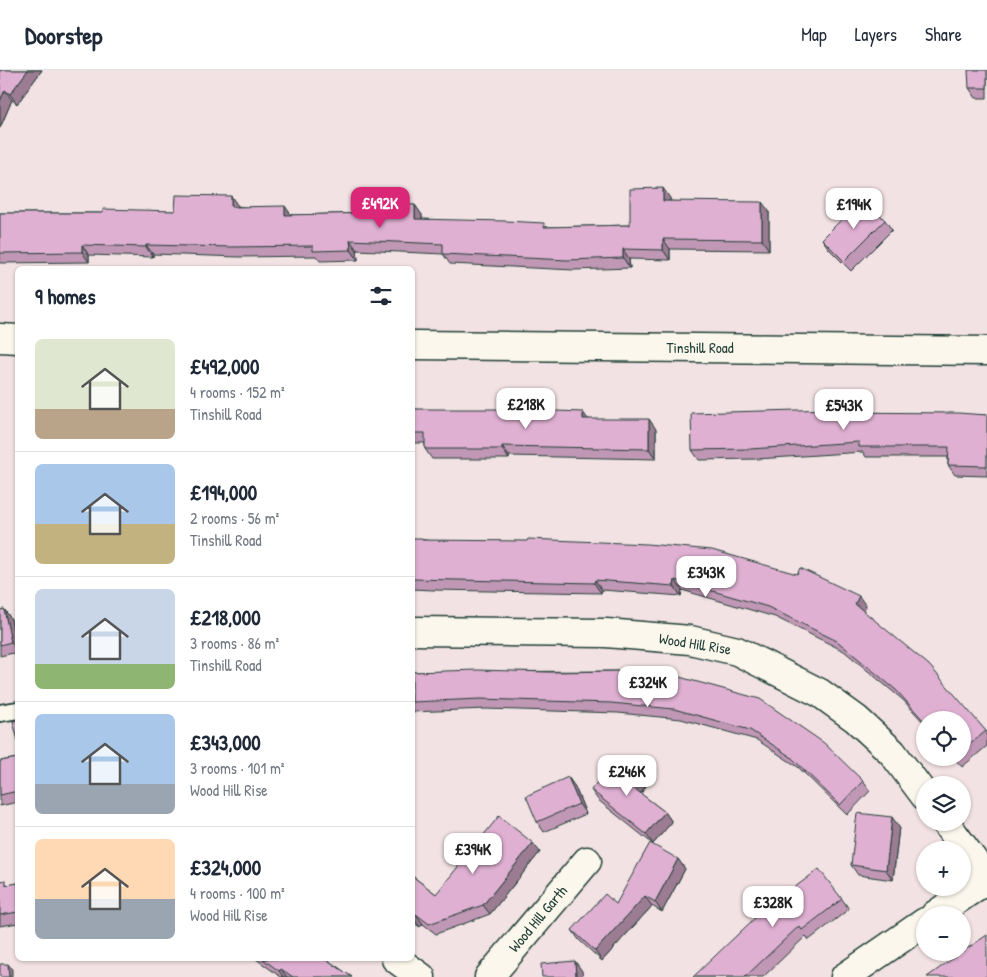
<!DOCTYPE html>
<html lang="en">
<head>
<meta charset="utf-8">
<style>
	body { margin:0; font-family:"Patrick Hand",sans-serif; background:#f6f6f7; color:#1f2937; height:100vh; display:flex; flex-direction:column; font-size:19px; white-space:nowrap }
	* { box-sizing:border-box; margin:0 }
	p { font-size:16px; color:#747a83 }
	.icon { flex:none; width:28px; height:28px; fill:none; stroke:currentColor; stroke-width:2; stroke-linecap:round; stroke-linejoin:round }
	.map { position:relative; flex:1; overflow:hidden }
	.panel { position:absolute; left:15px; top:196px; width:400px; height:695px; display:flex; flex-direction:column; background:#fff; border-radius:8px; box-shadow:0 1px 4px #0004 }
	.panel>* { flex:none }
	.tools { position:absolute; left:916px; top:641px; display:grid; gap:10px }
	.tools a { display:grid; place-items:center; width:55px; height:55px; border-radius:50%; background:#fff; box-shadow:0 1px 4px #0004; font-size:25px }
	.price { position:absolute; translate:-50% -42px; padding:0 11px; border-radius:10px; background:#fff; color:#222; font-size:16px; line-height:32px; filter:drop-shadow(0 1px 2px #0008) }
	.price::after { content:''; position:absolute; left:50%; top:30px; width:15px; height:11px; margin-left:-8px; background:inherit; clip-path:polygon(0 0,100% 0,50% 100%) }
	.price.active { background:#db2777; color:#fff }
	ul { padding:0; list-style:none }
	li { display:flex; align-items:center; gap:15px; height:125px; padding:0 20px }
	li+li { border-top:1px solid #e0e1e3 }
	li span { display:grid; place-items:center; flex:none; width:140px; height:100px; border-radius:8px; color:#555 }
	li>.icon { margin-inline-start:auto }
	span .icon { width:60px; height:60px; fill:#fffc; stroke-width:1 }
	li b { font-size:21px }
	h2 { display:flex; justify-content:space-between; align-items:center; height:60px; padding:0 20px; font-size:21px }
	header { display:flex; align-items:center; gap:30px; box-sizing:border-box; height:70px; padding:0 25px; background:#fff; border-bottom:1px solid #e0e1e3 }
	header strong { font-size:24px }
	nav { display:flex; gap:28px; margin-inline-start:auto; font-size:18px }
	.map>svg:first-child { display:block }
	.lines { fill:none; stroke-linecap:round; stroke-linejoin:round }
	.service-casing { stroke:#1f3d34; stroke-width:20 }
	.minor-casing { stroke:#1f3d34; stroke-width:31 }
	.tertiary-casing { stroke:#1f3d34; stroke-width:31 }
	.service { stroke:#fbf7ec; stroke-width:16 }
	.minor { stroke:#fbf7ec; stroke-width:28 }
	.tertiary { stroke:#fbf7ec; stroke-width:28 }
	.wall { fill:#c097b5; stroke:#1f3d34 }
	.shaded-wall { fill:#9c7b93; stroke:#1f3d34 }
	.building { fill:#dfb0d2; stroke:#1f3d34 }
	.labels { text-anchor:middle; stroke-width:4.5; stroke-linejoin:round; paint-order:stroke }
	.street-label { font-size:15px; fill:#1f3d34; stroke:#fbf7ec }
</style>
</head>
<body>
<header>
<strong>Doorstep</strong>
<nav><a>Map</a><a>Layers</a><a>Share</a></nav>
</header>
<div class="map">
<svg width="987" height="907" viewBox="0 0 987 907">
	<rect width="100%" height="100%" fill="#f3e2e4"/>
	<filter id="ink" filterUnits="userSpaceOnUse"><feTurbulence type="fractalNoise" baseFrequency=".02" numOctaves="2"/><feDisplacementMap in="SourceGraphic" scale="10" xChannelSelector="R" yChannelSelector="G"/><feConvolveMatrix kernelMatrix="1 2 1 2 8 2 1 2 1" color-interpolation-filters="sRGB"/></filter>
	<g filter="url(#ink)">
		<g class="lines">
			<defs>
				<polyline id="service" points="0,643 18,640"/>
				<g id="minor">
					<polyline points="412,561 606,563 690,570 737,581 820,623 856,649 892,682 925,726"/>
					<polyline points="945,752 987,809"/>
					<polyline points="935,845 987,809"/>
					<polyline points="396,889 421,907"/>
					<polyline points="489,907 587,791"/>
					<polyline points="845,907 925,852"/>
				</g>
				<g id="tertiary">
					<polyline points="0,268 18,269"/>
					<polyline points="412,275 987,281"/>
				</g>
			</defs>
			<use href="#service" class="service-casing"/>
			<use href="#minor" class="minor-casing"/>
			<use href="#tertiary" class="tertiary-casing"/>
			<use href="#service" class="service"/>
			<use href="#minor" class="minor"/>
			<use href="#tertiary" class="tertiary"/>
		</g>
		<g class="wall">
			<polygon points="0,0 42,0 17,34 12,30 0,58"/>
			<polygon points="987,0 987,28 976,28 969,18"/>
			<polygon points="670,128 670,131 769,141 769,180 670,179 670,190 629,189 630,198 574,200 450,194 443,184 357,180 358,190 320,191 316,186 239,187 153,184 153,187 89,185 89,192 0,193 0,143 103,143 175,141 238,136 291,145 374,143 415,135 422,145 422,149 547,157 630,155"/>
			<polygon points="885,150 892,160 851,201 829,179 822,169"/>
			<polygon points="412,339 588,349 656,359 656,389 509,386 509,389 432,389 425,379 425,373 412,373"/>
			<polygon points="836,342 987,345 987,406 955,405 948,395 948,387 866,387 863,382 757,389 699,390 692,380"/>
			<polygon points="412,468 866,536 863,541 986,661 987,663 987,676 962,697 954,688 962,688 962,650 925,650 925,654 903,630 844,581 775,547 682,520 681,526 602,520 601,523 433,520 412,519"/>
			<polygon points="4,539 11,549 18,582 0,586 0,540"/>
			<polygon points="622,601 863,711 870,721 847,745 798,697 757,670 681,649 618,643 486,639 412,642 412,602"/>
			<polygon points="18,688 18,732 0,736 0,691"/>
			<polygon points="639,706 646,716 641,724 665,742 672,752 653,774 598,730 591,720"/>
			<polygon points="568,707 575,717 586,744 544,762 537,752"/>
			<polygon points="899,757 893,810 858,805 851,795"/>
			<polygon points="540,782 490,844 436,864 423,854 420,857 412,852 412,806 436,824"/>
			<polygon points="678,789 685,799 662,842 652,836 602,891 579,870 572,860 616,834"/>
			<polygon points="0,811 9,815 18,813 18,853 0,856"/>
			<polygon points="842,829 849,839 809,870 806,866 763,907 693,907"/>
			<polygon points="256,889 326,889 352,907 281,907"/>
		</g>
		<g class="shaded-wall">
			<polygon points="28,0 42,0 17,34 10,24"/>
			<polygon points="5,20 12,30 0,58 0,31"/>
			<polygon points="663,118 670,128 670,141 663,131"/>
			<polygon points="231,126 238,136 238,147 231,137"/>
			<polygon points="762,132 769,141 769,180 762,170"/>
			<polygon points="415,135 422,145 422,159 415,149"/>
			<polygon points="285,136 292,146 285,145"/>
			<polygon points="663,169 670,179 670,190 663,180"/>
			<polygon points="350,170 357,180 358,190 351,180"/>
			<polygon points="82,175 89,185 89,192 82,182"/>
			<polygon points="146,175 153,184 153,187 146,177"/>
			<polygon points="623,179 629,189 630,198 623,188"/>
			<polygon points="583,342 590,352 583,349"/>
			<polygon points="649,349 656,359 656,389 649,379"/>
			<polygon points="502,376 509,386 509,389 502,379"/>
			<polygon points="595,510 602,520 601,523 594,513"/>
			<polygon points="675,510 682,520 681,526 674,516"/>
			<polygon points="859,526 866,536 862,544 855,534"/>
			<polygon points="4,539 11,549 18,582 11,572"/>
			<polygon points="639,706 646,716 638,726 631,716"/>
			<polygon points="568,707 575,717 586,744 579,734"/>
			<polygon points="665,742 672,752 653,774 646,764"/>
			<polygon points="892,747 899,757 893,810 886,800"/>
			<polygon points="533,773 540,782 490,844 483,835"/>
			<polygon points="678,789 685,799 662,842 655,832"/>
			<polygon points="645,826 652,836 602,891 595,881"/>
			<polygon points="416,844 423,854 420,857 413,848"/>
			<polygon points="575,891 582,901 583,907 576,907"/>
			<polygon points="8,894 12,899 12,907 9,907"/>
			<polygon points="281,899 287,907 283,907 279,901"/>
		</g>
		<g class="building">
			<polygon points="0,0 28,0 10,24 5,20 0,31"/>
			<polygon points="968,0 987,0 987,18 969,18"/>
			<polygon points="663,118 663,131 762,132 762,170 663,169 663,180 623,179 623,188 567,190 443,184 443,174 350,170 351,180 313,181 313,176 232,177 146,175 146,177 82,175 82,182 0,183 0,143 103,143 103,139 175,141 176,125 231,126 231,137 285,136 285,145 374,143 375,133 415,135 415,149 506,151 544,153 544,157 630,155 630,119"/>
			<polygon points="863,128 885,150 844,191 822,169"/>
			<polygon points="412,339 502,339 583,342 583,349 649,349 649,379 502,376 502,379 425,379 425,363 412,363"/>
			<polygon points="833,339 834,342 958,343 987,345 987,396 948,395 949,377 859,377 859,372 750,379 692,380 691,343"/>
			<polygon points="412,468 422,468 422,470 527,471 528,469 647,474 712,480 797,504 800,498 859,526 855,534 929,595 986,661 962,681 962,650 925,650 925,652 896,620 837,571 768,537 675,510 674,516 595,510 594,513 412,509"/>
			<polygon points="4,539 11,572 0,575 0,540"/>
			<polygon points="477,600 549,602 622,601 672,605 760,629 824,673 863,711 840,735 791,687 750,660 674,639 611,633 480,629 412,632 412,602"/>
			<polygon points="18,650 18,671 13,651"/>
			<polygon points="18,688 18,721 0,725 0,691"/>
			<polygon points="616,688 639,706 631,716 665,742 646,764 591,720"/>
			<polygon points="568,707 579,734 537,752 526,726"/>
			<polygon points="857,743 892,747 886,800 851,795"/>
			<polygon points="499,746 533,773 483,835 429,854 416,844 413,848 412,847 412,806 436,824"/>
			<polygon points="650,773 678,789 655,832 645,826 595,881 572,860 605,824 616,834"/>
			<polygon points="819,799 842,829 802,860 799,856 745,907 693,907 758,845"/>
			<polygon points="6,810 6,815 18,813 18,842 0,845 0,811"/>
			<polygon points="987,865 987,907 927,907 962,882"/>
			<polygon points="263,889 326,889 352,907 293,907 281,899 279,901"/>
			<polygon points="575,891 576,907 542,907 541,894"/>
			<polygon points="0,894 8,894 9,907 0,907"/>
		</g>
	</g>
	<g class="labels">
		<g class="street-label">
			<text x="700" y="283">Tinshill Road</text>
			<text transform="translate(695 574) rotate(9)" y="5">Wood Hill Rise</text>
			<text transform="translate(538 849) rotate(-50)" y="5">Wood Hill Garth</text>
		</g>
	</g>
</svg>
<div class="tools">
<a><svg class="icon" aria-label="locate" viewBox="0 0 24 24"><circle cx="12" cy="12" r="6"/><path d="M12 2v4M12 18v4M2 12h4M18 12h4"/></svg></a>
<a><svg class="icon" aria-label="layers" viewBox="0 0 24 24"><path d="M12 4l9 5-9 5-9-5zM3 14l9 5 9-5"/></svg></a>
<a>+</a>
<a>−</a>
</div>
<b class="price active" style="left:380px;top:159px">£492K</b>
<b class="price" style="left:854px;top:160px">£194K</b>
<b class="price" style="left:526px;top:360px">£218K</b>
<b class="price" style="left:844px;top:361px">£543K</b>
<b class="price" style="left:706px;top:528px">£343K</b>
<b class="price" style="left:648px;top:638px">£324K</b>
<b class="price" style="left:627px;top:727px">£246K</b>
<b class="price" style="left:473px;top:805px">£394K</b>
<b class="price" style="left:773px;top:858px">£328K</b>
<section class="panel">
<h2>9 homes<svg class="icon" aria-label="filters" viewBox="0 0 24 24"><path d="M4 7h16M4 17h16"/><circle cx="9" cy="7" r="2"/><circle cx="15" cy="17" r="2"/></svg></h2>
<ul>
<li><span style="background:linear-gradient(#dfe7d0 70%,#b9a48a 0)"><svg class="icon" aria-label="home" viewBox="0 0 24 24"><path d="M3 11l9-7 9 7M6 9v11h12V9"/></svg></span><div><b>£492,000</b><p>4 rooms · 152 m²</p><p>Tinshill Road</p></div></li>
<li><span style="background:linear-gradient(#a9c7e8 60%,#c2b280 0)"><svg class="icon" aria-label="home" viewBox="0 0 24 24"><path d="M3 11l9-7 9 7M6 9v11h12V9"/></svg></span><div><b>£194,000</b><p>2 rooms · 56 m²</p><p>Tinshill Road</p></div></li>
<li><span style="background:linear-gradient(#c9d6e8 75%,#8fb573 0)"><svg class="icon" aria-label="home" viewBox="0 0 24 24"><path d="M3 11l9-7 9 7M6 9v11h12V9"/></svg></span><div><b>£218,000</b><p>3 rooms · 86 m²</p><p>Tinshill Road</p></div></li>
<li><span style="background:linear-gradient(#a9c7e8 70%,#9aa5b1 0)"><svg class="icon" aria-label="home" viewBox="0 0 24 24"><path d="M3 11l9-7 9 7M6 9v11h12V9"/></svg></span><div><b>£343,000</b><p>3 rooms · 101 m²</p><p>Wood Hill Rise</p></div></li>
<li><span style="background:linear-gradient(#ffd9b3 60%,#9aa5b1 0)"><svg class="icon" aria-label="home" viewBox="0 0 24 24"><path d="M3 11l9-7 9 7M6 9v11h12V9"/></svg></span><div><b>£324,000</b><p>4 rooms · 100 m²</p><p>Wood Hill Rise</p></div></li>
</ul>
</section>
</div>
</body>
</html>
